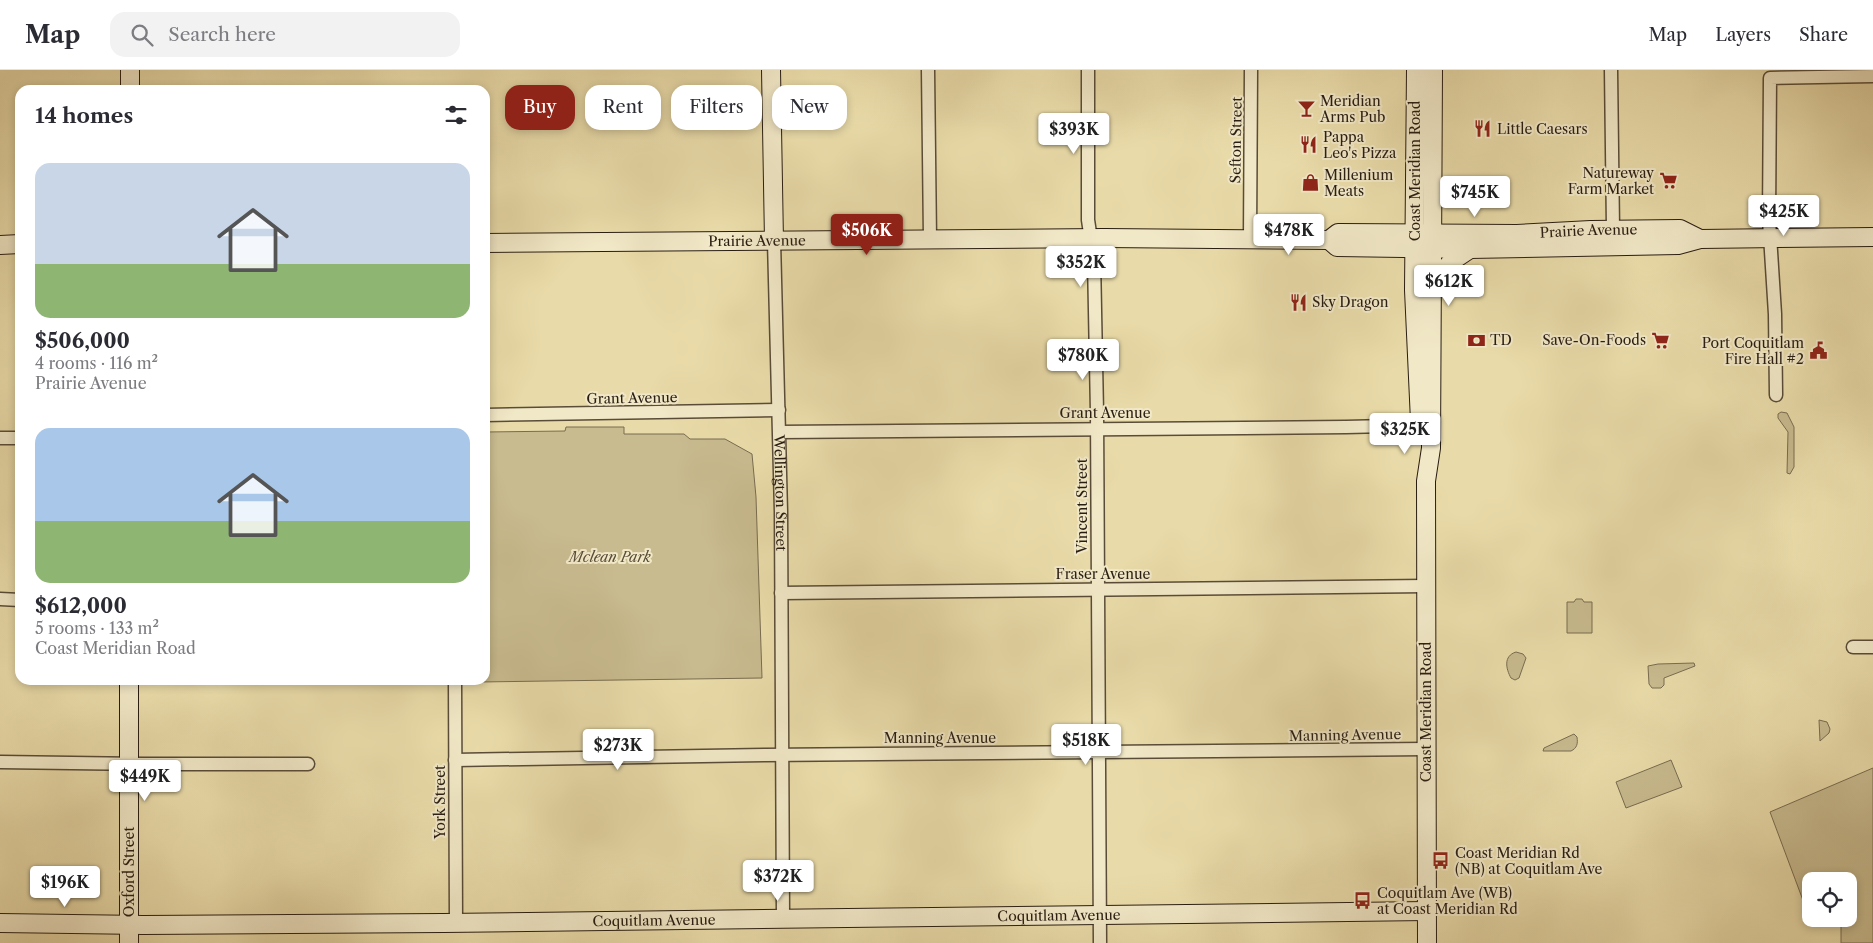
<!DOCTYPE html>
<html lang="en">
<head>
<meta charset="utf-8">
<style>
	body { margin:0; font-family:"Libre Caslon Text",serif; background:#f2f2f3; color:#2b2b33; height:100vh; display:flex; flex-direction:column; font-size:19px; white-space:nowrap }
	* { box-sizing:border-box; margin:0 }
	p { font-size:16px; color:#7c7c81 }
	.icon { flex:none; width:28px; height:28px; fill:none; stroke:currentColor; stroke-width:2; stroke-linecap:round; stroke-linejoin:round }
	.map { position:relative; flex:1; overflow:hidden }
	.panel { position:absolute; left:15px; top:15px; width:475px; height:600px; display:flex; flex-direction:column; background:#fff; border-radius:15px; box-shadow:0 2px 8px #0003 }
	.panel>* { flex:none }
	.banner { position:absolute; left:505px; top:15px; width:475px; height:45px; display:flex; gap:10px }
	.buttons { position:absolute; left:1802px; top:802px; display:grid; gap:10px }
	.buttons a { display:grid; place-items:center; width:55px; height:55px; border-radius:10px; background:#fff; box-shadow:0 2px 8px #0003; font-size:25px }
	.price { position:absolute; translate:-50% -42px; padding:0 11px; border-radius:5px; background:#fff; color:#222; font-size:16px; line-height:32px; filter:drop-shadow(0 1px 2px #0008) }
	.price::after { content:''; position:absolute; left:50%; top:30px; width:15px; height:11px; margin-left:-8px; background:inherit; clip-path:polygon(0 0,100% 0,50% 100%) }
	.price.current { background:#8f2418; color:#fff }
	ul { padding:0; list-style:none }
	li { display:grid; align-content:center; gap:10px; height:265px; padding:0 20px }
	li span { display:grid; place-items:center; height:155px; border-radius:15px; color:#555 }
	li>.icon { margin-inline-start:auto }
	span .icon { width:90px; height:90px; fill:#fffc; stroke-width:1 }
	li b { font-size:21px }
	h2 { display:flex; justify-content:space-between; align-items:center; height:60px; padding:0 20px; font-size:21px }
	.tag { padding:0 18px; border-radius:15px; background:#fff; box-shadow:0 2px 8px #0003; font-size:18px; line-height:45px }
	.tag.current { background:#8f2418; color:#fff }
	header { display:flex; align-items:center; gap:30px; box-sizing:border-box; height:70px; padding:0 25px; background:#fff; border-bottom:1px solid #e1e1e2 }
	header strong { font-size:24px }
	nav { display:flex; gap:28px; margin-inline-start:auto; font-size:18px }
	.search { width:350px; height:45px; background:#f2f2f3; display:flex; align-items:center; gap:12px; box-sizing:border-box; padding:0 18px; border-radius:15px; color:#7c7c81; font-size:19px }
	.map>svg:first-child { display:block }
	.green { fill:#c8bb8f; stroke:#786c50 }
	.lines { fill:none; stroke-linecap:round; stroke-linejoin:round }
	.street-casing { stroke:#594c38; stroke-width:15 }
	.secondary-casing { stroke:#291d12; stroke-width:20 }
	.street { stroke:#f1e8c7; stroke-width:12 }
	.secondary { stroke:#f1e8c7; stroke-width:18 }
	.labels { text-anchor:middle; stroke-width:4; stroke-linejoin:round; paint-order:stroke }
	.poi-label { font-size:14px; fill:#291d12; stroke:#f1e8c7; text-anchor:start }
	.street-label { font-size:14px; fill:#291d12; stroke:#f1e8c7 }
	.park-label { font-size:14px; font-style:italic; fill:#594c38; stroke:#f1e8c7 }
</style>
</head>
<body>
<header>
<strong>Map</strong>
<div class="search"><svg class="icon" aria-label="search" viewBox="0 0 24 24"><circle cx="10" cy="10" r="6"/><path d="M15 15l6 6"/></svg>Search here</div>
<nav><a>Map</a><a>Layers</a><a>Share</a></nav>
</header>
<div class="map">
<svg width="1873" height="873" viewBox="0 0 1873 873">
	<rect width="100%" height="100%" fill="#e9dba9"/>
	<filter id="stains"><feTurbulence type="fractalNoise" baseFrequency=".004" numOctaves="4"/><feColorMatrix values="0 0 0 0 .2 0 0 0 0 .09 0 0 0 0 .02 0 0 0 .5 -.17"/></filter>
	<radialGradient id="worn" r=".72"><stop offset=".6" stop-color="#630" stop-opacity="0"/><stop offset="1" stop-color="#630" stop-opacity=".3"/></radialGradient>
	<g class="green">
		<polygon points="1781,342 1787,343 1794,357 1794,397 1790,404 1787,403 1788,362 1778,348 1778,344"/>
		<polygon points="566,357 624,357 624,364 684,364 690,369 725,369 752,384 756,427 762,608 479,612 479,610 485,610 485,362 565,361"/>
		<polygon points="1576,529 1582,529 1584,532 1592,532 1592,563 1567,563 1567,532 1574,532"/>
		<path d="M 1516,582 L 1523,584 L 1526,588 L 1519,608 L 1515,610 L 1511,608 C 1506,599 1503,586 1516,582 Z"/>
		<polygon points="1694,593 1695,596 1664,608 1664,615 1661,618 1652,618 1649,614 1648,596 1658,594"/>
		<polygon points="1819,650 1827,652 1830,659 1829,663 1820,671"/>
		<path d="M 1574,664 L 1577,667 C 1578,674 1577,678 1571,681 L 1543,681 L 1544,678 Z"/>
		<polygon points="1671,690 1682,717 1626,738 1616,712"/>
		<polygon points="1873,698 1873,873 1841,873 1841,849 1849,849 1849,811 1811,811 1811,833 1804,833 1770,742"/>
	</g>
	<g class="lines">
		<defs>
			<g id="street">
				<polyline points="928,0 930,169"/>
				<polyline points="1088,0 1088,150 1094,189 1097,343 1100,873"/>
				<polyline points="1611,0 1613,159"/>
				<polyline points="1250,169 1251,0"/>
				<path id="s1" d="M 774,171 L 781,442 L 783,848"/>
				<polyline points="1776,325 1775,244 1769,150 1770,8 1873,6"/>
				<polyline points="485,345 779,340"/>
				<polyline points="780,362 1346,357 1429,355"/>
				<polyline points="0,368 20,368"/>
				<polyline points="781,523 1426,516"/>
				<polyline points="0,529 20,530"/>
				<polyline points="1853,577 1873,577"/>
				<polyline points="455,610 456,853"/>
				<polyline points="455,690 765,685 1426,679"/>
				<polyline points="0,692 143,694 308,694"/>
			</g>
			<g id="secondary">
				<polyline points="130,0 130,20"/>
				<polyline points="771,0 774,171"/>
				<polyline points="1416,0 1414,220 1420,351"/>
				<path id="s2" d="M 1329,170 L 1338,163 L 1517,164 L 1591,160 L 1680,159 L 1700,169"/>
				<path id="s3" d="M 485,173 L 1104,168 L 1329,170 L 1337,177 L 1470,179 L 1678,175 L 1700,169 L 1873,167"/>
				<polyline points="0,175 20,174"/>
				<polyline points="1433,213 1452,191 1470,179"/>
				<path id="s4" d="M 0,853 L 143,855 L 443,853 L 1427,841"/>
				<polyline points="129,873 129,610"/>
				<polyline points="1427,873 1426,411 1431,378 1433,0"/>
			</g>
		</defs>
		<use href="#street" class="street-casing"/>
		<use href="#secondary" class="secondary-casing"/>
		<use href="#street" class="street"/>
		<use href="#secondary" class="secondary"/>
	</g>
	<defs>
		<symbol id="bar-bare" viewBox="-9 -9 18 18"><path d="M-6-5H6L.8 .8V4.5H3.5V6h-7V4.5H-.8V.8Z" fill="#8f2418" stroke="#f1e8c7" stroke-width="2.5" paint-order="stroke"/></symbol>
		<symbol id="restaurant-bare" viewBox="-9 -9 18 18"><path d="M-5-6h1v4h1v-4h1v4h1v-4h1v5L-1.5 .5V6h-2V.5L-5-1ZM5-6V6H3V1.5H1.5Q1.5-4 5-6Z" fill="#8f2418" stroke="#f1e8c7" stroke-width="2.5" paint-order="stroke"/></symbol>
		<symbol id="supermarket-bare" viewBox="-9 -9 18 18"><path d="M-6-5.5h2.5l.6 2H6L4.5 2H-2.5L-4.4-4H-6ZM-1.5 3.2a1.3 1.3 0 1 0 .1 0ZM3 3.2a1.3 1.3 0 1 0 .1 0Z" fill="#8f2418" stroke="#f1e8c7" stroke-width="2.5" paint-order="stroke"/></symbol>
		<symbol id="shop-bare" viewBox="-9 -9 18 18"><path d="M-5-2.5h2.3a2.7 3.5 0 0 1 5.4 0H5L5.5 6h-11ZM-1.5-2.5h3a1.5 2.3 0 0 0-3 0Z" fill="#8f2418" stroke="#f1e8c7" stroke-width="2.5" paint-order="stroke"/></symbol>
		<symbol id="bank-bare" viewBox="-9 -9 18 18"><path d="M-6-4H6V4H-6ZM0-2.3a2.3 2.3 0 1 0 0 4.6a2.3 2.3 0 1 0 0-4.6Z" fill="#8f2418" stroke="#f1e8c7" stroke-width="2.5" paint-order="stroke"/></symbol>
		<symbol id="civic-bare" viewBox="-9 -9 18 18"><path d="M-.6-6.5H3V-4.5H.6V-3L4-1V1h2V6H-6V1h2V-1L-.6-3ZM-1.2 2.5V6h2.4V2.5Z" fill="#8f2418" stroke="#f1e8c7" stroke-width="2.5" paint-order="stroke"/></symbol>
		<symbol id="bus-bare" viewBox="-9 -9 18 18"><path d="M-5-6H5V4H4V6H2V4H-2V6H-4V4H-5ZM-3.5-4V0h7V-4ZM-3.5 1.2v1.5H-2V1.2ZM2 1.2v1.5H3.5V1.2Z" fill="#8f2418" stroke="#f1e8c7" stroke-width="2.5" paint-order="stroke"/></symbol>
	</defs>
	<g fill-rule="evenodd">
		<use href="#bar-bare" x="1294" y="26" width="25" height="25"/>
		<use href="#restaurant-bare" x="1470" y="46" width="25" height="25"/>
		<use href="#restaurant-bare" x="1296" y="62" width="25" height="25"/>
		<use href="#supermarket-bare" x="1656" y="98" width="25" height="25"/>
		<use href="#shop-bare" x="1298" y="100" width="25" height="25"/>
		<use href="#restaurant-bare" x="1286" y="220" width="25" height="25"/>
		<use href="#bank-bare" x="1464" y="258" width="25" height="25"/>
		<use href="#supermarket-bare" x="1648" y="258" width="25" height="25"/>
		<use href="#civic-bare" x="1806" y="268" width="25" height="25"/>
		<use href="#bus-bare" x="1428" y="778" width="25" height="25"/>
		<use href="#bus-bare" x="1350" y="818" width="25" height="25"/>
	</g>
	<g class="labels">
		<g class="poi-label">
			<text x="1320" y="36">Meridian<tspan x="1320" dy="16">Arms Pub</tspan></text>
			<text x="1497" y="64">Little Caesars</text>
			<text x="1323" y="72">Pappa<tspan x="1323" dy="16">Leo's Pizza</tspan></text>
			<text x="1654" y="108" text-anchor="end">Natureway<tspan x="1654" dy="16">Farm Market</tspan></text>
			<text x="1324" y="110">Millenium<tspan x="1324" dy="16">Meats</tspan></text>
			<text x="1312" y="237">Sky Dragon</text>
			<text x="1490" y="275">TD</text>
			<text x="1646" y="275" text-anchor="end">Save-On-Foods</text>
			<text x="1804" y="278" text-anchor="end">Port Coquitlam<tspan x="1804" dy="16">Fire Hall #2</tspan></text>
			<text x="1455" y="788">Coast Meridian Rd<tspan x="1455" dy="16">(NB) at Coquitlam Ave</tspan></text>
			<text x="1377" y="828">Coquitlam Ave (WB)<tspan x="1377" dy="16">at Coast Meridian Rd</tspan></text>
		</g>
		<g class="street-label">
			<text transform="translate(1236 70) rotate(-89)" y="5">Sefton Street</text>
			<text transform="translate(1415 101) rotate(-90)" y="5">Coast Meridian Road</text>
			<text dy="5" stroke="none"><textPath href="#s2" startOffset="262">Prairie Avenue</textPath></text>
			<text dy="5" stroke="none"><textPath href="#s3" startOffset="272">Prairie Avenue</textPath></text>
			<text transform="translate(632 328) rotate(-1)" y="5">Grant Avenue</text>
			<text x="1105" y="348">Grant Avenue</text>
			<text dy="5" stroke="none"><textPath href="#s1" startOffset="252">Wellington Street</textPath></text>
			<text transform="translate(1082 436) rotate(-90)" y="5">Vincent Street</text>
			<text x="1103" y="509">Fraser Avenue</text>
			<text transform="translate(1426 642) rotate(-90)" y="5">Coast Meridian Road</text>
			<text transform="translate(1345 665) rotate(-1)" y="5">Manning Avenue</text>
			<text x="940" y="673">Manning Avenue</text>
			<text transform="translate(440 732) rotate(-90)" y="5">York Street</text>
			<text transform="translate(129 802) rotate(-90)" y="5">Oxford Street</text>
			<text dy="5" stroke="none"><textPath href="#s4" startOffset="1059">Coquitlam Avenue</textPath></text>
			<text dy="5" stroke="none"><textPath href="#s4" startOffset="654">Coquitlam Avenue</textPath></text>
		</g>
		<g class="park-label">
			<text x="610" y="492">Mclean Park</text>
		</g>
	</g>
	<rect width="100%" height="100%" filter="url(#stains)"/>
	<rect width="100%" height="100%" fill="url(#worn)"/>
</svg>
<div class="buttons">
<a><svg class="icon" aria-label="locate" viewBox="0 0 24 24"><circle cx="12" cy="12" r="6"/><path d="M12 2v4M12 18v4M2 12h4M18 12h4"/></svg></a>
</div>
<b class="price" style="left:1074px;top:85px">$393K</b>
<b class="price" style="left:1475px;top:148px">$745K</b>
<b class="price" style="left:1784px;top:167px">$425K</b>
<b class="price current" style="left:867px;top:186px">$506K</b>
<b class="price" style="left:1289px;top:186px">$478K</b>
<b class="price" style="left:1081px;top:218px">$352K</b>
<b class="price" style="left:1449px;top:237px">$612K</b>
<b class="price" style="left:1083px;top:311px">$780K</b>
<b class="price" style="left:1405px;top:385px">$325K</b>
<b class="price" style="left:1086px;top:696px">$518K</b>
<b class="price" style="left:618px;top:701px">$273K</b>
<b class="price" style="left:145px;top:732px">$449K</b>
<b class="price" style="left:778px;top:832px">$372K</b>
<b class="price" style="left:65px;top:838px">$196K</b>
<div class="banner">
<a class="tag current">Buy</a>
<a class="tag">Rent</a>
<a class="tag">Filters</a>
<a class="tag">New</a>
</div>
<section class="panel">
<h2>14 homes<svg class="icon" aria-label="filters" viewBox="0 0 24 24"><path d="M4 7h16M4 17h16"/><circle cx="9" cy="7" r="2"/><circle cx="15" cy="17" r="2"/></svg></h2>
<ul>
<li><span style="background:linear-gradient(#c9d6e8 65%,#8fb573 0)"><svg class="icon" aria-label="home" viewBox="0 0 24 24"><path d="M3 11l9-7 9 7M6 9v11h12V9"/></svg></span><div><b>$506,000</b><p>4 rooms · 116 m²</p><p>Prairie Avenue</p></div></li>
<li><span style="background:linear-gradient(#a9c7e8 60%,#8fb573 0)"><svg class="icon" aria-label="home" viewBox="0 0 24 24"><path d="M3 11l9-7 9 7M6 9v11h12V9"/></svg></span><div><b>$612,000</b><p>5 rooms · 133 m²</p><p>Coast Meridian Road</p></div></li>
</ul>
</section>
</div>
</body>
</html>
